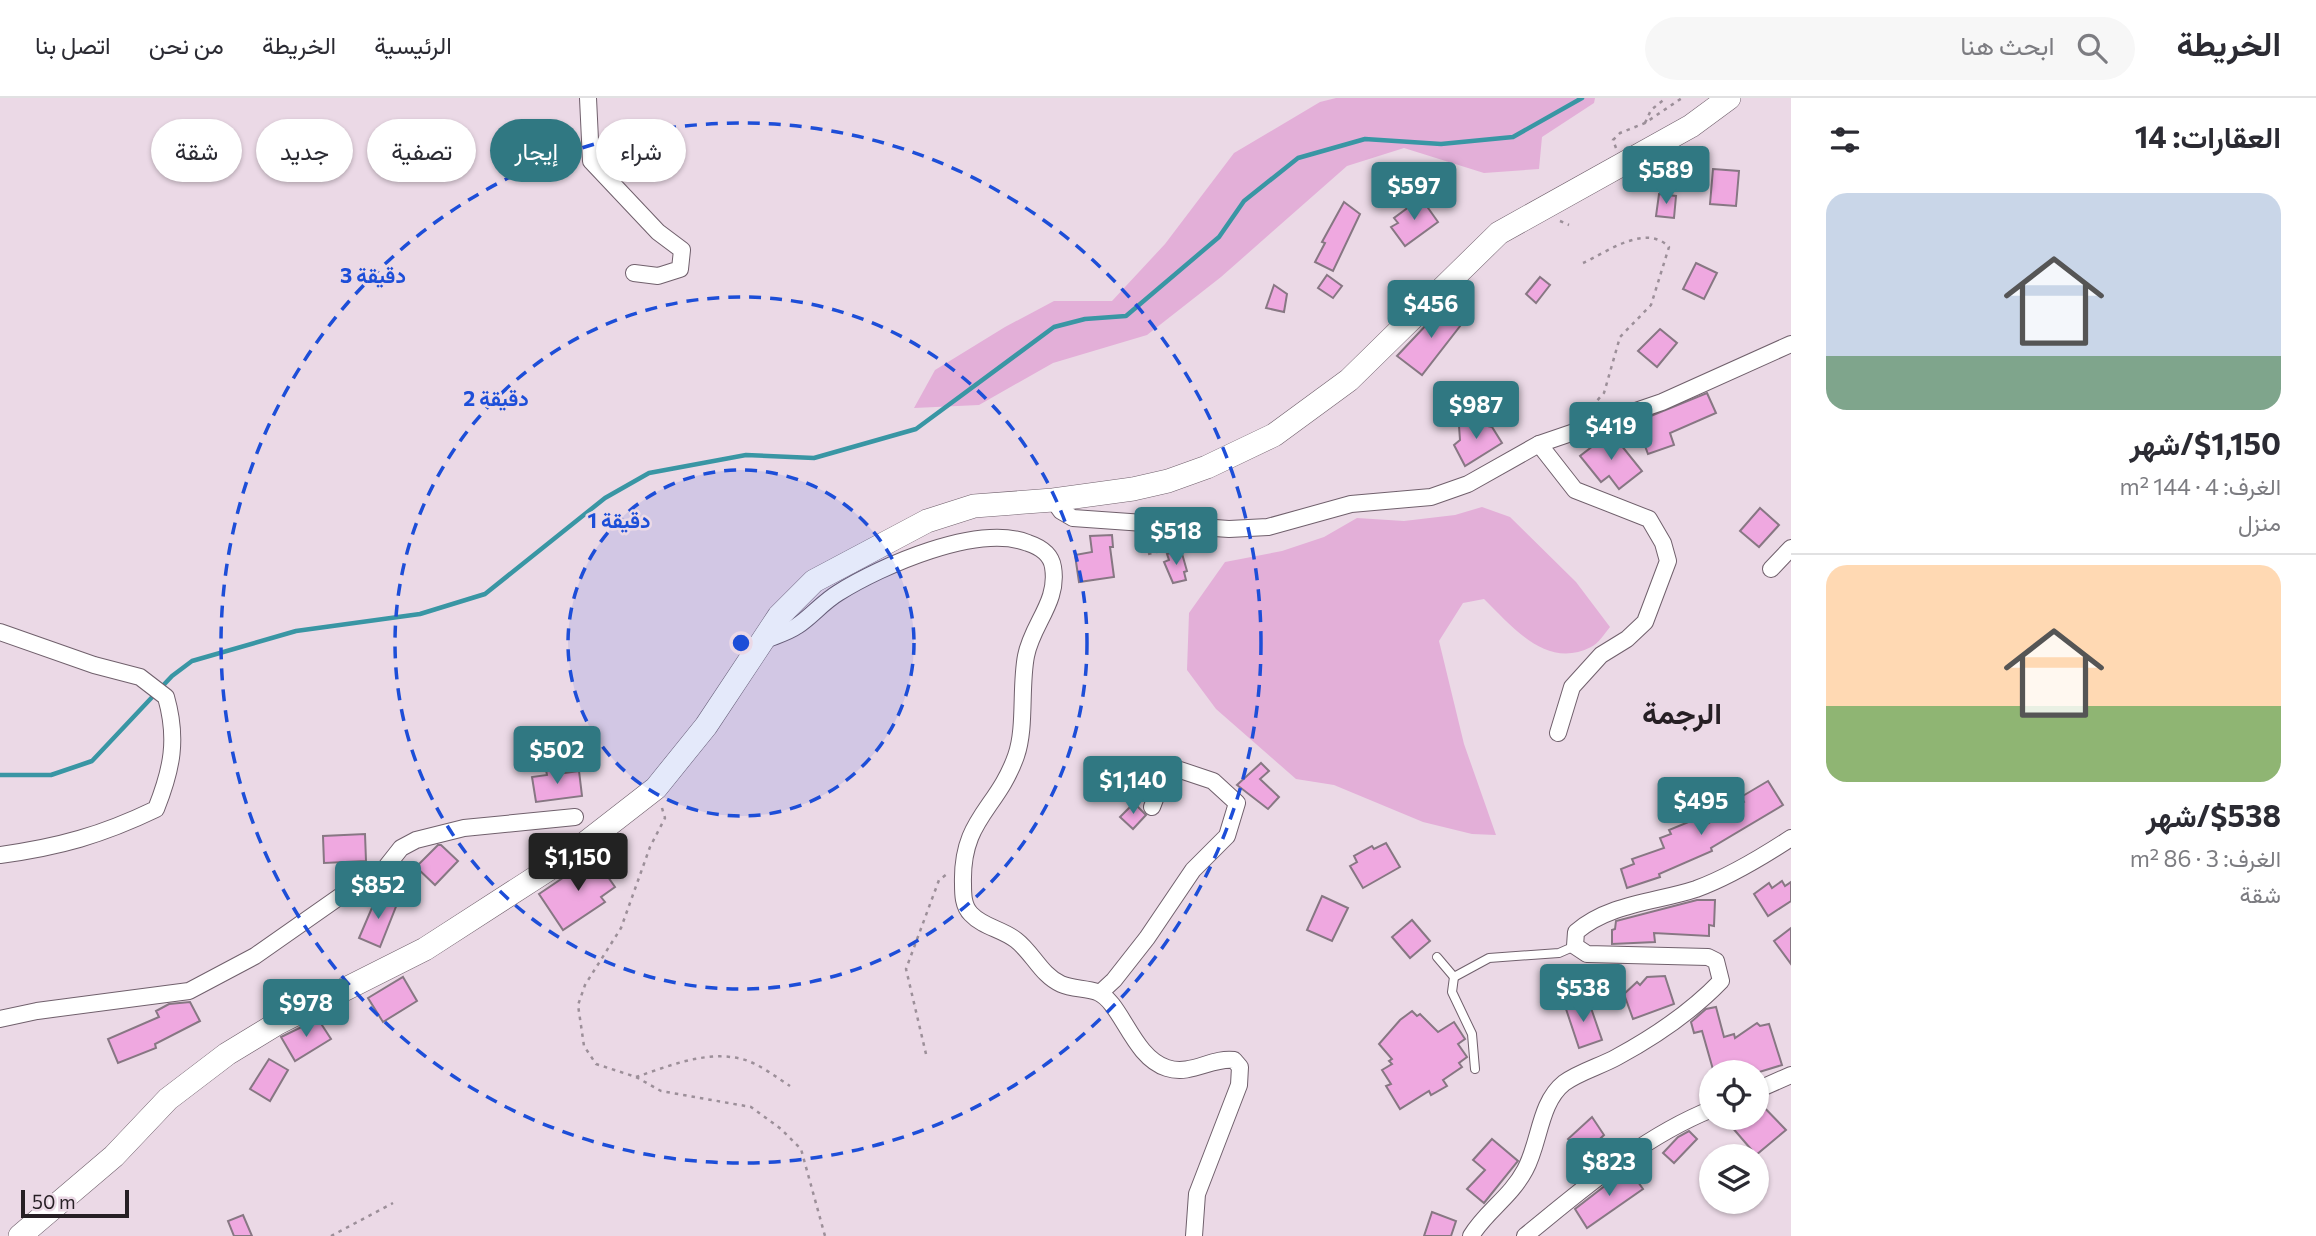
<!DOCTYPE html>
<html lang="ar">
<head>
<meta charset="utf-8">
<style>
	body { margin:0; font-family:Commissioner,Vazirmatn,sans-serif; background:#f7f7f7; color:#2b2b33; direction:rtl; height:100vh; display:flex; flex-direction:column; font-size:26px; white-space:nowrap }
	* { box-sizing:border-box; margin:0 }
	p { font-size:23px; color:#7c7c81 }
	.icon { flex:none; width:38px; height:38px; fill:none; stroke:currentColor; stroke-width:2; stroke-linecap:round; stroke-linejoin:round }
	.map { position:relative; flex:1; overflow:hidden; direction:ltr }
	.details { display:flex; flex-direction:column; background:#fff; width:525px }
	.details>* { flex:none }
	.guide { position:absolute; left:21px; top:21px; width:665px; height:63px; direction:rtl; display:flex; gap:14px }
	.tools { position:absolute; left:1699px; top:962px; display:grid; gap:14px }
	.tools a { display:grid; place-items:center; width:70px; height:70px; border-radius:50%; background:#fff; box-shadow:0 2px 5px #0004; font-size:35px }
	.scale { position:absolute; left:21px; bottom:18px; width:108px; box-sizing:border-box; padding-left:7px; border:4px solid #261f24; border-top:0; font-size:19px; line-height:24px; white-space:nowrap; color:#261f24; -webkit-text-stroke:5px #ebd9e6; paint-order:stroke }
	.price { position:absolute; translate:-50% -60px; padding:0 16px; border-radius:7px; background:#307882; color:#fff; font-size:23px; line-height:46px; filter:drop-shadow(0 2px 4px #0008) }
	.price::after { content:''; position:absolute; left:50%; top:42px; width:21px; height:16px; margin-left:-10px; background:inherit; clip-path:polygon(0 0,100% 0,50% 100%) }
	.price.selected { background:#222; color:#fff }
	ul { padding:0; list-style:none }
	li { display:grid; align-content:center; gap:14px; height:371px; padding:0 35px }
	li+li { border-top:2px solid #e1e1e2 }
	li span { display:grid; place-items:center; height:217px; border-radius:21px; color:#555 }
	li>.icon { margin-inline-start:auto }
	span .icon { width:126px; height:126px; fill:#fffc; stroke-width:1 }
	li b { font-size:30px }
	h2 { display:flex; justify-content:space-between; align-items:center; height:84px; padding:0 35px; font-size:30px }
	.tag { padding:0 24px; border-radius:32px; background:#fff; box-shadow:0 2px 5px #0004; font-size:24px; line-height:63px }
	.tag.selected { background:#307882; color:#fff }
	header { display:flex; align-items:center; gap:42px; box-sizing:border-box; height:98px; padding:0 35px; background:#fff; border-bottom:2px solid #e1e1e2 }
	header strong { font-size:33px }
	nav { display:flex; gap:38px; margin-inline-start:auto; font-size:24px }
	.search { width:490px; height:63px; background:#f7f7f7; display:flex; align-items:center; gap:18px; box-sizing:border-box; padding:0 24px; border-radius:38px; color:#7c7c81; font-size:26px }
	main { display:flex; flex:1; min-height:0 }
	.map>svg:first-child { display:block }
	.green { fill:#e3afd8 }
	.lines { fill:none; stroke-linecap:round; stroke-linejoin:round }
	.stream { stroke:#3996a4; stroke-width:4.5 }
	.building { fill:#efa8e0; stroke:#877783; stroke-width:2 }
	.lane-casing { stroke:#70606c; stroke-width:10 }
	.street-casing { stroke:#70606c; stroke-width:18 }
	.secondary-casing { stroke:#70606c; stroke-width:24 }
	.path { stroke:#9c8f99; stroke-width:2.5; stroke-dasharray:3.5 5; stroke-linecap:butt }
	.lane { stroke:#fff; stroke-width:8 }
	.street { stroke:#fff; stroke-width:16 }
	.secondary { stroke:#fff; stroke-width:23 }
	.ring { fill:none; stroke:#1d4ed8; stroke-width:3.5; stroke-dasharray:12 9 }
	.labels { text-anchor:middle; stroke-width:5; stroke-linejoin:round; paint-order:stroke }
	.quarter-label { font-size:30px; font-weight:bold; fill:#261f24; stroke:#ebd9e6 }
	.centre { fill:#1d4ed8; stroke:#ebd9e6; stroke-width:3.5 }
	.ring-label { font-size:21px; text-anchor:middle; font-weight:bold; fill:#1d4ed8; stroke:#ebd9e6; stroke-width:5; stroke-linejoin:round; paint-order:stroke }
</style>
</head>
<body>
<header>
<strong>الخريطة</strong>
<div class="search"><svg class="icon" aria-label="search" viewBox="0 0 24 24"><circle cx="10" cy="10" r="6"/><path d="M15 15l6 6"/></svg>ابحث هنا</div>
<nav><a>الرئيسية</a><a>الخريطة</a><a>من نحن</a><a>اتصل بنا</a></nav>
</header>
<main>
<section class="details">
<h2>العقارات: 14<svg class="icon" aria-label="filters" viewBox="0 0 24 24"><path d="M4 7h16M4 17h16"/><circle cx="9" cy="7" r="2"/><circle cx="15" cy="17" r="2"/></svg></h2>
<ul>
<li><span style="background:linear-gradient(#c9d6e8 75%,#7fa58c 0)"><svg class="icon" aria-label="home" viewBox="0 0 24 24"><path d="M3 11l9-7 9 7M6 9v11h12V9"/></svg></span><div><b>$1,150/شهر</b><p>الغرف: 4 · 144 m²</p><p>منزل</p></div></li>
<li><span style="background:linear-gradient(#ffd9b3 65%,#8fb573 0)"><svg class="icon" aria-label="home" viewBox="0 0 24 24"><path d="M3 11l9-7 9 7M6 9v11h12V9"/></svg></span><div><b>$538/شهر</b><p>الغرف: 3 · 86 m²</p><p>شقة</p></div></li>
</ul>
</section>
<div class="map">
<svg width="1791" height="1138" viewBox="0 0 1791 1138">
	<rect width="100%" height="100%" fill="#ebd9e6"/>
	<g class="green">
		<polygon points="1336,0 1595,0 1594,5 1542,39 1539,71 1484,75 1404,50 1347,68 1221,179 1147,237 1053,265 979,307 914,310 935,272 1005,229 1054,203 1112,203 1165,146 1234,55 1320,4"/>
		<path d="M 1482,409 L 1510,419 L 1576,484 L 1610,529 C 1605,535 1598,546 1591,549 C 1546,572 1512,528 1484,501 L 1463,505 L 1439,543 L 1464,646 L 1496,737 L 1472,736 L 1423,724 L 1334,687 L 1296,681 L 1216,611 L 1187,572 L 1189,515 L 1225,464 L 1282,453 L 1324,439 L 1357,420 L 1404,423 L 1455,417 Z"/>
	</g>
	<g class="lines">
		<polyline class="stream" points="0,677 51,677 92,663 172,578 192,563 296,533 420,516 485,496 605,400 649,375 746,357 814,360 916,331 1054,229 1085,221 1126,218 1219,139 1244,103 1298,60 1365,41 1441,46 1513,39 1582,0"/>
	</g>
	<g class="building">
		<polygon points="1713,71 1739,73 1736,108 1710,106"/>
		<polygon points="1659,96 1676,98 1674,120 1656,118"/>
		<polygon points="1421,100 1438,124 1405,148 1391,129 1398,125 1394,120"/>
		<polygon points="1344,104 1360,116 1333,173 1315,164 1325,145 1322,144"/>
		<polygon points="1696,165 1717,175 1704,201 1683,191"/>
		<polygon points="1327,177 1342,188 1333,200 1318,190"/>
		<polygon points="1540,179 1550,187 1536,205 1526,196"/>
		<polygon points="1274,187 1287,196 1284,214 1266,210"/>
		<polygon points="1444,208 1464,223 1422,277 1397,258"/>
		<polygon points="1660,231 1677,245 1657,269 1638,253"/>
		<polygon points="1707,295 1716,315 1670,335 1674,347 1648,356 1636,324"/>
		<polygon points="1466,323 1492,329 1502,345 1465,368 1454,347 1460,342 1459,328"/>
		<polygon points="1606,338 1612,346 1617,342 1642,373 1619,391 1609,378 1601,384 1580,358"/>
		<polygon points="1760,410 1779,427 1759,449 1740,433"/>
		<polygon points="1112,437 1113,449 1110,449 1114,479 1079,484 1075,457 1092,454 1090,438"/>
		<polygon points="1181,452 1187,473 1184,474 1186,482 1173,485 1164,464 1169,462 1167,456"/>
		<polygon points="1261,665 1269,673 1260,681 1279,699 1268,711 1237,687"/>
		<polygon points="564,671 564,675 579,673 582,698 536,704 532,679 547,677 546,672"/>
		<polygon points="1768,683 1783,707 1711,750 1712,753 1659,776 1660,779 1627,790 1621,771 1634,766 1632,761 1664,750 1660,740 1671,736 1669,732 1698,720 1702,729 1744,704 1741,699"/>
		<polygon points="1134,705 1146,717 1133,731 1120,719"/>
		<polygon points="365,736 366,763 324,765 323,738"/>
		<polygon points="1386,745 1400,769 1363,790 1350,768 1357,764 1354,758 1372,748 1374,751"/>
		<polygon points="438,747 441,747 458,763 435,787 416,769"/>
		<polygon points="594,759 615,789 601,799 605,804 563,832 539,796"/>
		<polygon points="1782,783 1785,788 1791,784 1791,803 1768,818 1754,796 1769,785 1772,790"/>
		<polygon points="377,798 397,806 380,849 359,840"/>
		<polygon points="1322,798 1348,810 1332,843 1307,832"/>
		<polygon points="1697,802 1715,802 1714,828 1709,827 1709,838 1654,835 1655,844 1612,846 1612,832 1615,831 1616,823"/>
		<polygon points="1412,822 1430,843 1410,860 1392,839"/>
		<polygon points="1791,830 1791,866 1774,843"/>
		<polygon points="1665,878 1674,906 1633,921 1624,896 1637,884 1640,887 1647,879"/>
		<polygon points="403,879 417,903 383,924 368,900"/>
		<polygon points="1583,902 1586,912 1591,910 1602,942 1579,950 1565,908"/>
		<polygon points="190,904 200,923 155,946 156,950 118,965 108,941 159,919 156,913 169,906"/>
		<polygon points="1716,909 1724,939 1734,936 1735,940 1757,925 1760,928 1769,926 1782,967 1756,975 1714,975 1702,933 1694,935 1691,924 1706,911"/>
		<polygon points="1412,913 1417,918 1420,916 1438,934 1454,924 1465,941 1458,946 1467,959 1459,965 1462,969 1443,982 1447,988 1431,997 1429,993 1400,1011 1386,988 1391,986 1382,972 1392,966 1389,963 1392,961 1379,946 1400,922"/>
		<polygon points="318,921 331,941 295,963 281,939"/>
		<polygon points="269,961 288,972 270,1003 250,991"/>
		<polygon points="1757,1002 1786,1032 1756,1057 1731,1028 1740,1020 1757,1020"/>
		<polygon points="1592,1019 1604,1037 1583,1057 1568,1041"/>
		<polygon points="1689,1033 1697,1041 1674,1065 1663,1055 1678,1039"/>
		<polygon points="1492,1041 1518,1063 1484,1105 1467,1091 1485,1072 1473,1062"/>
		<polygon points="1628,1070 1643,1091 1587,1130 1575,1111"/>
		<polygon points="1432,1114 1456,1123 1451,1138 1424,1138"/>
		<polygon points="243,1117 252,1138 234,1138 228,1123"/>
	</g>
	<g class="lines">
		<defs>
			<g id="lane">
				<polyline points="1437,859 1454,879 1489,860 1559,855 1575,848"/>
				<polyline points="1454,879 1452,894 1472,936 1475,971"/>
			</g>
			<g id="street">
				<polyline points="588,0 591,63 658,134 682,152 680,171 658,178 634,175"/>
				<polyline points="1539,346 1575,392 1649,421 1663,445 1668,463 1645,524 1627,541 1601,557 1572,589 1558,635"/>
				<polyline points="1053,402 1061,413 1073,420 1229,431 1268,429 1351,406 1431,399 1468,386 1539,346 1662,304 1791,246"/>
				<polyline points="1771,471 1791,450"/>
				<path d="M 0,534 L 94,567 L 140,579 L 166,599 C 178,641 172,671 156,711 C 102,737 59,749 0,757"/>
				<path d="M 763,543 C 774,538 787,535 797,528 C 811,519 823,504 838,495 C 881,468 978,425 1028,445 C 1040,449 1051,456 1053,469 C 1059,504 1032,526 1026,558 C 1020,589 1026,630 1016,658 C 997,712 961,721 963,786 C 963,796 963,808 971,816 C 983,829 1002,831 1016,842 C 1033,855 1041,877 1061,886 C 1072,891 1086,890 1097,894 C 1122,904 1132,959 1167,970 C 1191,978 1212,959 1234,962 L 1240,969 L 1239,987 L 1197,1096 L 1194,1138"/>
				<polyline points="1100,895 1114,882 1147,840 1193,772 1227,738 1237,705 1213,683 1174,670 1165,675 1152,709"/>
				<polyline points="0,921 37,913 189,893 255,858 342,797 371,788 401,750 416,742 464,730 575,719"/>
				<polyline points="1757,992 1791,977"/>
				<path d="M 1471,1138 C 1486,1113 1510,1100 1525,1072 C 1540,1045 1539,1005 1564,985 C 1579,974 1601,968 1617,959 C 1654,939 1692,913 1721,883 L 1716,863 L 1708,859 L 1587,856 L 1575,848 L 1576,834 C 1610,805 1657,804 1696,791 C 1729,779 1762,759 1791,740"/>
				<path d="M 1525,1138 C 1583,1091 1642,1039 1712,1011"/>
			</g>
			<polyline id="secondary" points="20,1138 114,1058 168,1001 227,956 278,925 425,851 566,760 656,690 706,628 779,518 814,483 927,423 974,408 1053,402 1133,391 1168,383 1207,369 1274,337 1349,282 1499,135 1691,28 1729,0"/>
		</defs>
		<use href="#lane" class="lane-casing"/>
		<use href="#street" class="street-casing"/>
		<use href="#secondary" class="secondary-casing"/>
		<g class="path">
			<polyline points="1645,25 1651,12 1666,0"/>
			<polyline points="1616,50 1613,42 1620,35 1645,25 1682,0"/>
			<polyline points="1560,123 1569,127"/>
			<path d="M 1583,165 C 1607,154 1646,125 1669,149 L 1651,207 L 1620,239 L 1604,295 L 1593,307 L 1594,312"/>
			<polyline points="1148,456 1187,447 1189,441"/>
			<polyline points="662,710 665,720 650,749 621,830 585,887 578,907 584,948 596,966 636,979 661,993 751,1009 781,1031 801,1051 825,1138"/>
			<polyline points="926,956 906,871 939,782 947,776"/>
			<path d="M 636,979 C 669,968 706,952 742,961 C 758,965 776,979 790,988"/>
			<polyline points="331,1138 393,1105"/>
		</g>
		<use href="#lane" class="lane"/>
		<use href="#street" class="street"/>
		<use href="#secondary" class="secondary"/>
	</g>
	<circle cx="741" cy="545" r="173" fill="#1d4ed8" fill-opacity=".12"/>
	<g class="ring">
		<circle cx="741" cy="545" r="173"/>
		<circle cx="741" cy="545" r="346"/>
		<circle cx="741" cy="545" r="520"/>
	</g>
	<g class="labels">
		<g class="quarter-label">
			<text x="1682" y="626">الرجمة</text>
		</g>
	</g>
	<circle cx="741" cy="545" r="10" class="centre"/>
	<g class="ring-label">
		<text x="373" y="185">3 دقيقة</text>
		<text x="496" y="308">2 دقيقة</text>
		<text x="619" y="430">1 دقيقة</text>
	</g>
</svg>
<div class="tools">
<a><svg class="icon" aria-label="locate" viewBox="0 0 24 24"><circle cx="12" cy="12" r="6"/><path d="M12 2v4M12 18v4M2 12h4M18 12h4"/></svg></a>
<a><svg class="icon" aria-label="layers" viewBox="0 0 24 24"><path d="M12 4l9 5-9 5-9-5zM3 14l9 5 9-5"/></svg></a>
</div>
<div class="scale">50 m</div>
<b class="price" style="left:1666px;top:108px">$589</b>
<b class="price" style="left:1414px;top:124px">$597</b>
<b class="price" style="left:1431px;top:242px">$456</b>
<b class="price" style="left:1476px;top:343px">$987</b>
<b class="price" style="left:1611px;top:364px">$419</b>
<b class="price" style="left:1176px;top:469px">$518</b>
<b class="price" style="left:557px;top:688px">$502</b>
<b class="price" style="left:1133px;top:718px">$1,140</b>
<b class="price" style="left:1701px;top:739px">$495</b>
<b class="price selected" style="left:578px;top:795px">$1,150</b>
<b class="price" style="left:378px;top:823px">$852</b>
<b class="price" style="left:1583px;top:926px">$538</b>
<b class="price" style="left:306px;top:941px">$978</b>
<b class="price" style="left:1609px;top:1100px">$823</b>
<div class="guide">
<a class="tag">شراء</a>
<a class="tag selected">إيجار</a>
<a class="tag">تصفية</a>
<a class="tag">جديد</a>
<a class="tag">شقة</a>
</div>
</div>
</main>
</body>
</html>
